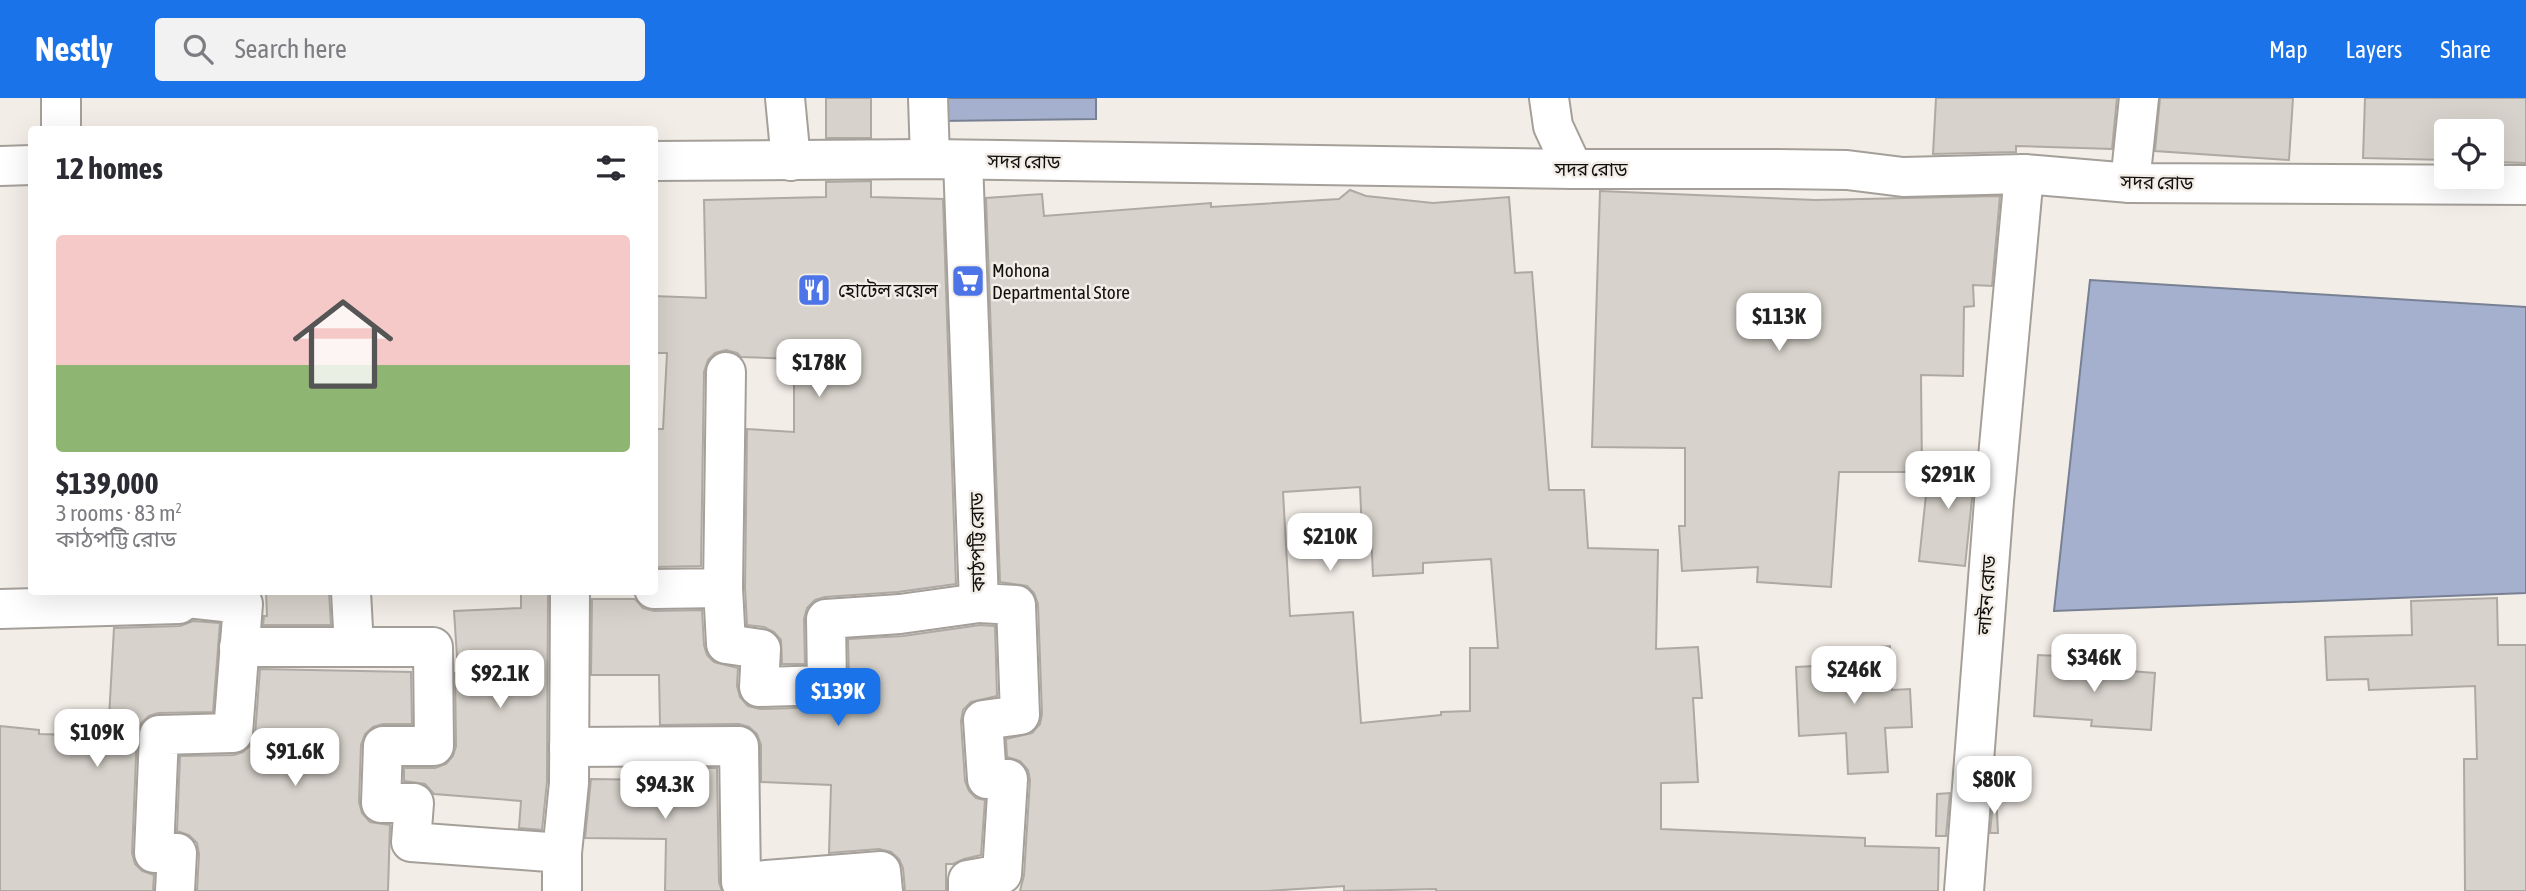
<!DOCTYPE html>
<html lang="en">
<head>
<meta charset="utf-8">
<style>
	body { margin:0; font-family:"Asap Condensed","Noto Sans Bengali",sans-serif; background:#f2f2f3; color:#2b2b33; height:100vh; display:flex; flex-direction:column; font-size:26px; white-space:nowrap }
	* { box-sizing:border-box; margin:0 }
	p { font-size:23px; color:#7c7c81 }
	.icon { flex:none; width:38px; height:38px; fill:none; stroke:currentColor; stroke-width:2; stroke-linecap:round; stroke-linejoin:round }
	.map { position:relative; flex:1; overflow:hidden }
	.details { position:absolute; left:28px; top:28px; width:630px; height:469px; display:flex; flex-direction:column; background:#fff; border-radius:7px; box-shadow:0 7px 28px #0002 }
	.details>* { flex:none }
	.controls { position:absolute; left:2434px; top:21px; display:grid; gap:14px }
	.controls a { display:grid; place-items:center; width:70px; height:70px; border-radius:7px; background:#fff; box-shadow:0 7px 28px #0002; font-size:35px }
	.price { position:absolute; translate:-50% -60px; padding:0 16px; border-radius:14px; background:#fff; color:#222; font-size:23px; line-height:46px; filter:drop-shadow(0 2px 4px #0008) }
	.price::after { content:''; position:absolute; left:50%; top:42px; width:21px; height:16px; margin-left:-10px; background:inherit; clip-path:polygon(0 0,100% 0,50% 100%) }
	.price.on { background:#1a73e8; color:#fff }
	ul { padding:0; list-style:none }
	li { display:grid; align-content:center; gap:14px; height:371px; padding:0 28px }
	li+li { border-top:2px solid #e1e1e2 }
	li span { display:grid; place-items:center; height:217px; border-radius:7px; color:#555 }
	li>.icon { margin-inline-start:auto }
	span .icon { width:126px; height:126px; fill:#fffc; stroke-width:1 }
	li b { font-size:30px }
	h2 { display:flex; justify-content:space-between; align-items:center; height:84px; padding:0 28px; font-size:30px }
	header { display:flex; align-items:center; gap:42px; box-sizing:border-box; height:98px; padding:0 35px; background:#1a73e8; color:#fff }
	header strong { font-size:33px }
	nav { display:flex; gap:38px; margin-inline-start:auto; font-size:24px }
	.search { width:490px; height:63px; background:#f2f2f3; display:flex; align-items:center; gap:18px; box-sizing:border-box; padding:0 24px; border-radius:7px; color:#7c7c81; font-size:26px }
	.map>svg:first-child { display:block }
	.water { fill:#a4b0cd; stroke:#788093; stroke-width:2 }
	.building { fill:#d7d2cb; stroke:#aea9a3; stroke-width:2; fill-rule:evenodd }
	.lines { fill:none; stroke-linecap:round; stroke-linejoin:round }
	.minor-casing { stroke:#a49f99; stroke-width:42 }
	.tertiary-casing { stroke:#a49f99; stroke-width:42 }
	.primary-casing { stroke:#a49f99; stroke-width:42 }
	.minor { stroke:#fff; stroke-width:38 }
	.tertiary { stroke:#fff; stroke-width:38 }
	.primary { stroke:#fff; stroke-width:38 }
	.labels { text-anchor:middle; stroke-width:5; stroke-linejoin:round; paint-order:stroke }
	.street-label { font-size:19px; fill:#100f0c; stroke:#f3ede7 }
	.poi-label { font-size:19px; fill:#100f0c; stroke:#f3ede7; text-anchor:start }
</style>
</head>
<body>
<header>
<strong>Nestly</strong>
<div class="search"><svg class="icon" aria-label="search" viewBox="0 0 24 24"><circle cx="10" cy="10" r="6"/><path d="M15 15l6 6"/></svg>Search here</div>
<nav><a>Map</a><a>Layers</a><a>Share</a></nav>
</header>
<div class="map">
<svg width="2526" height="793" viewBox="0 0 2526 793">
	<rect width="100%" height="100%" fill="#f3ede7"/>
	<g class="water">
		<polygon points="938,0 1096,0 1096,21 939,23"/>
		<polygon points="2090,182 2526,209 2526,495 2054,513"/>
	</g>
	<g class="building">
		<rect x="826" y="0" width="45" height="40"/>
		<polygon points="1936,0 2117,0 2112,51 2016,48 2016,54 1933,56"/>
		<polygon points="2160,0 2293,0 2289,62 2155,53"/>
		<polygon points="2365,0 2526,0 2526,65 2492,64 2492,33 2446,33 2446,62 2363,60"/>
		<polygon points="871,83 871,99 943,101 956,486 898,494 825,499 815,502 807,510 804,521 805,566 782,566 781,542 774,534 764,529 747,527 745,490 747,331 794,334 794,261 741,259 737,255 726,252 715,255 708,262 704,274 701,468 654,469 654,331 663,331 667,255 654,255 654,198 706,200 704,102 826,99 826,84"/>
		<path d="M 1350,92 L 1366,98 L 1433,105 L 1509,99 L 1515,175 L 1532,174 L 1549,392 L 1584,392 L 1588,450 L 1658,452 L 1656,551 L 1698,549 L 1702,600 L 1693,600 L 1698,684 L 1661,685 L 1661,731 L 1865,740 L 1865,748 L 1939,750 L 1938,793 L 1436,793 L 1436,791 L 1344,793 L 1344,788 L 1268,793 L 1020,793 L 1024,777 L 1030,682 L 1028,672 L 1020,663 L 1007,659 L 1006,641 L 1032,635 L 1040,626 L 1042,616 L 1038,506 L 1034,495 L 1027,488 L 1000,484 L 986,100 L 1042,96 L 1044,118 L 1211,105 L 1211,109 L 1339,101 ZM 1360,389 L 1362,436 L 1371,436 L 1373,478 L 1423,475 L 1423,465 L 1491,461 L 1498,550 L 1470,550 L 1470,613 L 1441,614 L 1441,617 L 1361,625 L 1353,514 L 1290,518 L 1283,394 Z"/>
		<polygon points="1600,93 1816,102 2000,98 1992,188 1973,187 1974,208 1964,209 1963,278 1921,277 1922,374 1839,374 1831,489 1757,484 1758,469 1682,473 1679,428 1685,428 1685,350 1592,349"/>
		<polygon points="1930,359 1976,363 1965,468 1919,463"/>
		<polygon points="266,494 329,494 331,527 263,527 264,518 267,518"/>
		<polygon points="521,494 548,494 547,684 542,732 519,730 521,703 434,696 425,686 404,683 404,670 435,670 446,666 453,658 456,648 455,575 458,575 454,513 521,510"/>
		<polygon points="2497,500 2498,547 2526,547 2526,793 2465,793 2464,661 2477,661 2475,588 2369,592 2368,581 2327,582 2325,539 2412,537 2411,503"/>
		<polygon points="592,501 635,501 643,510 654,513 702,512 704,547 707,557 714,564 738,570 737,588 740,599 748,608 760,611 828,609 839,605 846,597 849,587 848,541 903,538 980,527 995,528 997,598 971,604 963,612 961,623 965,683 969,693 976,700 985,702 981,757 964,761 953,766 946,766 946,793 905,793 903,770 899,761 891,754 879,751 829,755 831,687 761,684 761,647 757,636 749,629 739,626 660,627 659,577 591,577"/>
		<polygon points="193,523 220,525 213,614 158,615 149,618 141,625 137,636 132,755 135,766 142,773 154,777 153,793 0,793 0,628 39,632 39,636 108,638 114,530 180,528"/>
		<polygon points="1890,548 1892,592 1910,591 1912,629 1885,630 1888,674 1848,676 1846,635 1799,638 1796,569 1855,566 1855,551"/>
		<polygon points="2038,557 2079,559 2079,569 2155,575 2151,632 2091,628 2092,622 2034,618"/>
		<polygon points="260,571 411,574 412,626 383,626 373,629 365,636 361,647 359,704 362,715 370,724 390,727 388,793 197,793 199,756 197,745 189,737 177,733 180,658 234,657 243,654 251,647 255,637"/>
		<polygon points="661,670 717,670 719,784 722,793 665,793 666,741 585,740 591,681 661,682"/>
		<polygon points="1994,693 1996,693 1998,735 1990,735"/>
		<polygon points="1950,695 1946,738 1936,738 1937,696"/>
	</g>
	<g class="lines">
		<defs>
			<g id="minor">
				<polyline points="61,0 61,32"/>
				<polyline points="785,0 791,63"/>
				<polyline points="928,0 930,61"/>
				<polyline points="1549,0 1553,28 1573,71"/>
				<polyline points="963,62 979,505 1016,507 1020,617 983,622 987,681 1008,681 1002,776 968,782 968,793"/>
				<polyline points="723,490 726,546 761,551 759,589 827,587 826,521 900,516 979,505"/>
				<polyline points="654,491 723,490 726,274"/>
				<polyline points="351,494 354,549"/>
				<polyline points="0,511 179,506 178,494"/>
				<polyline points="239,549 433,549 434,648 383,648 381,705 414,705 411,744 562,755 562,793"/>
				<polyline points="569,649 739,648 741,784 881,773 883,793"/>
				<polyline points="562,755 569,685 570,494"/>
				<polyline points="175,793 177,755 154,755 159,637 233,635 243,506 178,499"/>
				<polyline points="1964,793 1994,403 2024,76"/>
			</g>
			<polyline id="tertiary" points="2130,85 2139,0"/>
			<g id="primary">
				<polyline points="654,63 930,61 1573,71 1774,71 1847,72 1903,79 2024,76 2130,85 2526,87"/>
				<polyline points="0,68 32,67"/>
			</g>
		</defs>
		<use href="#minor" class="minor-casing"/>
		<use href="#tertiary" class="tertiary-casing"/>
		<use href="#primary" class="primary-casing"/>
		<use href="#minor" class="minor"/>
		<use href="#tertiary" class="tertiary"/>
		<use href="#primary" class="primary"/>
	</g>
	<defs>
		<symbol id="supermarket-square" viewBox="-11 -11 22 22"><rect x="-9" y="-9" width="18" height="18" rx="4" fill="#4d75e8" stroke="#f3ede7"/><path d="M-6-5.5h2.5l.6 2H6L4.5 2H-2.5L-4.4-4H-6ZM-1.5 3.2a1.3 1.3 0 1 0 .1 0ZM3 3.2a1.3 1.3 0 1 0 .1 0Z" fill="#fff"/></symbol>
		<symbol id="restaurant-square" viewBox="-11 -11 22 22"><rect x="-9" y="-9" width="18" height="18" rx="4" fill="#4d75e8" stroke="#f3ede7"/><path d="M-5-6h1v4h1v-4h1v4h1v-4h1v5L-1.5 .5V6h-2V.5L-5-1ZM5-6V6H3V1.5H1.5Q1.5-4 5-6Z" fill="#fff"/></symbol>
	</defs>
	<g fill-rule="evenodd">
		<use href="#supermarket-square" x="949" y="164" width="38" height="38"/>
		<use href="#restaurant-square" x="795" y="173" width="38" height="38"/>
	</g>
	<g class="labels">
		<g class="street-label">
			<text transform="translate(1024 63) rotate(1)" y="7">সদর রোড</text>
			<text x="1591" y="78">সদর রোড</text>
			<text transform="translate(2157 84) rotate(1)" y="7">সদর রোড</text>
			<text transform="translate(977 444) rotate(-91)" y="7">কাঠপট্টি রোড</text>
			<text transform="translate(1986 497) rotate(-86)" y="7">লাইন রোড</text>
		</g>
		<g class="poi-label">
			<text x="992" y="179">Mohona<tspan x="992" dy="22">Departmental Store</tspan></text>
			<text x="838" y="199">হোটেল রয়েল</text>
		</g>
	</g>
</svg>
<div class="controls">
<a><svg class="icon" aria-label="locate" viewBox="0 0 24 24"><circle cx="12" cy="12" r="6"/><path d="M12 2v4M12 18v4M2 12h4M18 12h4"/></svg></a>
</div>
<b class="price" style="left:1779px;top:255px">$113K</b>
<b class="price" style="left:819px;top:301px">$178K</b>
<b class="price" style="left:1948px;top:413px">$291K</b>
<b class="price" style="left:1330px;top:475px">$210K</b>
<b class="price" style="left:2094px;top:596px">$346K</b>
<b class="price" style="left:1854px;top:608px">$246K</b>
<b class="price" style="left:500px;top:612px">$92.1K</b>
<b class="price on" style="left:838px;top:630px">$139K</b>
<b class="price" style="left:97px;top:671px">$109K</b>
<b class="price" style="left:295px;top:690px">$91.6K</b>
<b class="price" style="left:1994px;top:718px">$80K</b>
<b class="price" style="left:665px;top:723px">$94.3K</b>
<section class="details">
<h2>12 homes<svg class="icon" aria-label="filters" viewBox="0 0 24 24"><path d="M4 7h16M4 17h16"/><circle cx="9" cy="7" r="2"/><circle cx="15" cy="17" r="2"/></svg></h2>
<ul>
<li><span style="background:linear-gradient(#f6c9c9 60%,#8fb573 0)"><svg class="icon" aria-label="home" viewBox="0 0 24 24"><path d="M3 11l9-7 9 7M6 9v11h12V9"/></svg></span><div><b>$139,000</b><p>3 rooms · 83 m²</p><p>কাঠপট্টি রোড</p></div></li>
</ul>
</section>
</div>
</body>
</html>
